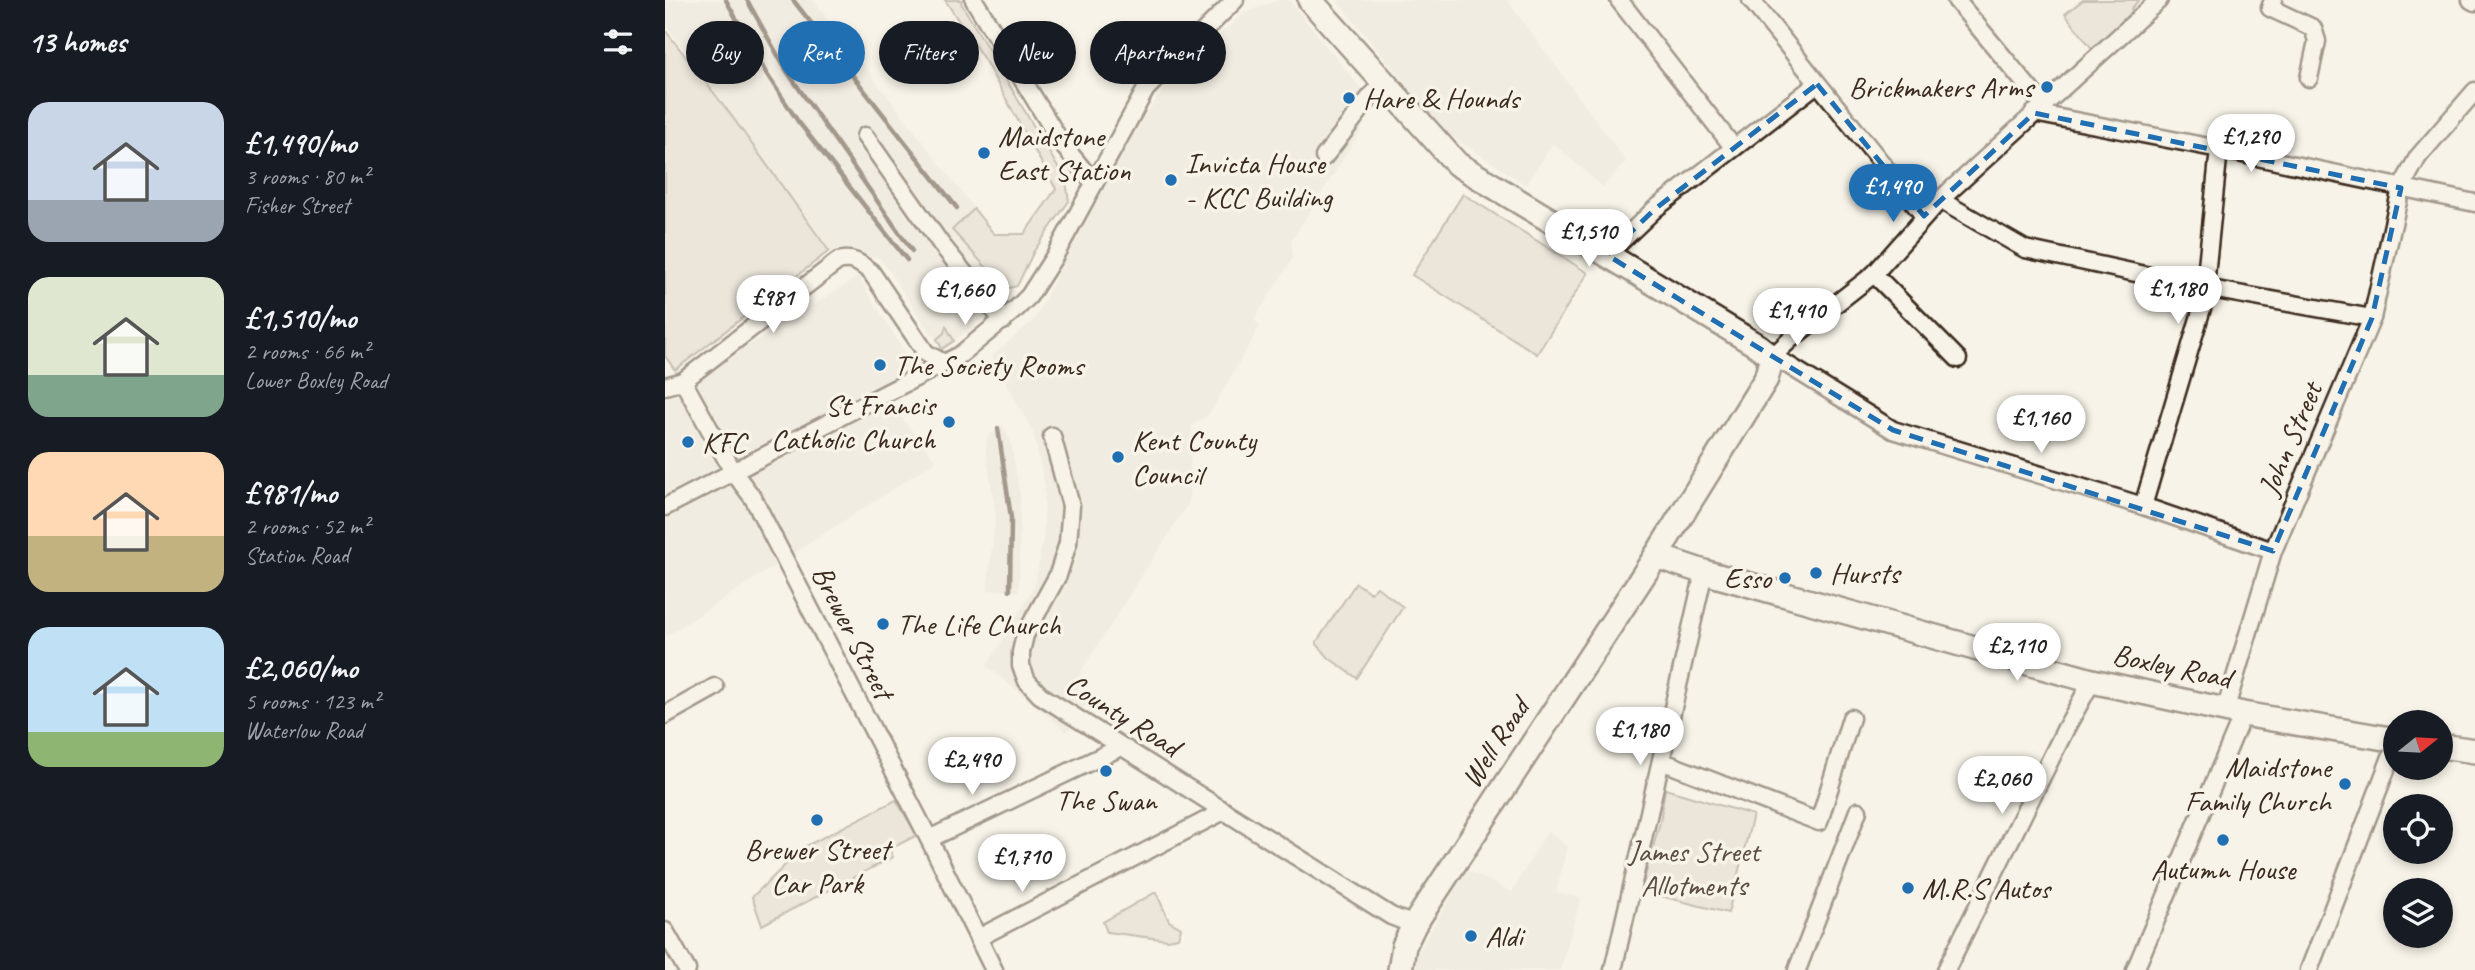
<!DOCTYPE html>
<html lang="en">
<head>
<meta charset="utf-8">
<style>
	body { margin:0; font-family:Caveat,sans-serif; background:#20242c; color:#f1f3f6; height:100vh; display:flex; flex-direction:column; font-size:26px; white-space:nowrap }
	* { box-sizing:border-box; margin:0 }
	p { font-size:23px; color:#9ea1a6 }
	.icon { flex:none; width:38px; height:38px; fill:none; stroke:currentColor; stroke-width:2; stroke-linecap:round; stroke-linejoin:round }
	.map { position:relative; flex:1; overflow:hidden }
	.drawer { display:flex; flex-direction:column; background:#171b24; width:665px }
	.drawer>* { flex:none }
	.hud { position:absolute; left:21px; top:21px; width:665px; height:63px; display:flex; gap:14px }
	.needle { width:46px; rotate:72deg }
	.controls { position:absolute; left:1718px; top:710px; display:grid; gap:14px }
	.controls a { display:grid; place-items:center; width:70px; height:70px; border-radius:50%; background:#171b24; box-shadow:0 4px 10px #0003; font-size:35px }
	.price { position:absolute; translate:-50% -60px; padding:0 16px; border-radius:24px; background:#fff; color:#222; font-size:23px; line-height:46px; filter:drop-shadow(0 2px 4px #0008) }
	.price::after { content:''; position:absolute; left:50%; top:42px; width:21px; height:16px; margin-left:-10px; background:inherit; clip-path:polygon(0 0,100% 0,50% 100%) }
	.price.current { background:#1f6fb2; color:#fff }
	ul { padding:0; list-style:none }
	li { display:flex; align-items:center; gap:21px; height:175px; padding:0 28px }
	li span { display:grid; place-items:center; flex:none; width:196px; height:140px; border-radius:21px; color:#555 }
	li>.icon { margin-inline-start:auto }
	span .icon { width:84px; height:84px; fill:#fffc; stroke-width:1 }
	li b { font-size:30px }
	h2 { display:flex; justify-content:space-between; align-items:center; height:84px; padding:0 28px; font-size:30px }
	.pill { padding:0 24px; border-radius:32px; background:#171b24; box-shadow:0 4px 10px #0003; font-size:24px; line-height:63px }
	.pill.current { background:#1f6fb2; color:#fff }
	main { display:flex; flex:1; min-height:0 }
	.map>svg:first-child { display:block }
	.built { fill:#e9e4d9 }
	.green { fill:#dbd6cb; stroke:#8b8074; stroke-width:2 }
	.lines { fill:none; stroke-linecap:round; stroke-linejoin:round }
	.street-casing { stroke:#3b2a1e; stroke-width:21 }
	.secondary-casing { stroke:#3b2a1e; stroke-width:28 }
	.street { stroke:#f7f3e8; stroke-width:16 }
	.secondary { stroke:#f7f3e8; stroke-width:23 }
	.rail { stroke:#3b2a1e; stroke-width:4.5 }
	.marked { fill:none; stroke:#1f6fb2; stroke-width:5; stroke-dasharray:14 9; stroke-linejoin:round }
	.poi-dot { fill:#1f6fb2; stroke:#f7f3e8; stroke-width:2.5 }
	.labels { text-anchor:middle; stroke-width:7; stroke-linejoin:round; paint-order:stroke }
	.poi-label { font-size:30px; fill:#3b2a1e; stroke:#f7f3e8; text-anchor:start }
	.street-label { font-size:30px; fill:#3b2a1e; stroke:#f7f3e8 }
	.park-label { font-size:30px; fill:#5b4c41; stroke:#f7f3e8 }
</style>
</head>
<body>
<main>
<section class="drawer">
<h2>13 homes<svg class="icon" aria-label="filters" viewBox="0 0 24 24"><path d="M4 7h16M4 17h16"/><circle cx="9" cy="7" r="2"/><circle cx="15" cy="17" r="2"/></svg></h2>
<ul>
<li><span style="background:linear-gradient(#c9d6e8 70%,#9aa5b1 0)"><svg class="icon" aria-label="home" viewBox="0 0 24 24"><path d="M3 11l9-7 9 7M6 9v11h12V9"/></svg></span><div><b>£1,490/mo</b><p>3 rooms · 80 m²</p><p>Fisher Street</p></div></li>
<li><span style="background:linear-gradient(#dfe7d0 70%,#7fa58c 0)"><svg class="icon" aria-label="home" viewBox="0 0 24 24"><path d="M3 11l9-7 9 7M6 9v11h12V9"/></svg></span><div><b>£1,510/mo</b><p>2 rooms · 66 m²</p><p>Lower Boxley Road</p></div></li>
<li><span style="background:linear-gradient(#ffd9b3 60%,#c2b280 0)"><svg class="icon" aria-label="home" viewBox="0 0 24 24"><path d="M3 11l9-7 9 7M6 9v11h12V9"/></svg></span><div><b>£981/mo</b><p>2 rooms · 52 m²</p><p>Station Road</p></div></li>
<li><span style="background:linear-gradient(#bfe0f5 75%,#8fb573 0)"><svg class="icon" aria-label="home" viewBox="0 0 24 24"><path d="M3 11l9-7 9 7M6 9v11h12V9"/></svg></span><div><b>£2,060/mo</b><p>5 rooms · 123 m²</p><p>Waterlow Road</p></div></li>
</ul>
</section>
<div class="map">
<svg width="1810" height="970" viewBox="0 0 1810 970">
	<rect width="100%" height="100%" fill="#f7f3e8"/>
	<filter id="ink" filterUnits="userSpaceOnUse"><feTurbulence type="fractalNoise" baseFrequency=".0143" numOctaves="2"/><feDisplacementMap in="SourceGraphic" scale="14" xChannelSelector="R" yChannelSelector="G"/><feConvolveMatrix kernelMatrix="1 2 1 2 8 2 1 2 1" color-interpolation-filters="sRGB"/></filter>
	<g filter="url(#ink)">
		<g class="built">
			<polygon points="0,0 148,0 329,234 359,234 344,300 277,349 215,258 164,251 0,24"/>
			<polygon points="613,0 624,0 697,90 697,129 626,241 628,258 589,319 595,326 544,414 527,425 524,502 416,671 413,689 421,704 402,732 322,666 370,585 379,534 380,487 369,434 327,356 370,319 451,156 514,68 580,13"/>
			<polygon points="672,0 842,0 961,161 938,187 888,143 861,185 777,130"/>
			<polygon points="193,277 250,369 218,395 271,461 0,637 0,397"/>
			<polygon points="338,425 346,443 355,496 354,591 322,590 331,514 321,451 322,437"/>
			<polygon points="883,830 902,847 891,892 916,898 895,970 749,970 751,956 801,870 847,892"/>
		</g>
		<g class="green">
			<polygon points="280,0 297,0 296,3 401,181 404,201 369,251 352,286 341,289 287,230 309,209 329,234 359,234 391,189 320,61"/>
			<polygon points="1418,0 1474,0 1466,9 1470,13 1429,51 1400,14"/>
			<polygon points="0,30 63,111 164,251 10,370 0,356"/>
			<polygon points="798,194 923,273 872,354 747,275"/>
			<polygon points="281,326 289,341 277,349 272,339 279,333"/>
			<polygon points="691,583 706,593 712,587 738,607 692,678 664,658 651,643"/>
			<polygon points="1000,789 1088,815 1063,913 976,891 995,822"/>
			<polygon points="231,800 252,835 225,849 228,857 97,925 87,897 139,847"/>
			<polygon points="491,892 504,921 516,928 513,938 503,940 442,932 438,922"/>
		</g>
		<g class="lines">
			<defs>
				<g id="street">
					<polyline points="309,0 397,144 429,183"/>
					<polyline points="954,0 1069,148"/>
					<polyline points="1086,0 1259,216"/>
					<polyline points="1291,0 1378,105"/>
					<polyline points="1494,0 1275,200 1209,274 1126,339 1107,357 1123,365 1228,430 1478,506 1608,551"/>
					<polyline points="1608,0 1605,8 1648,28 1652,41 1644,78"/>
					<polyline points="1806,0 1810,2"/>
					<polyline points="1369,113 1554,149 1810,203"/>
					<polyline points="200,136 276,244 338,321"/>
					<polyline points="659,157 717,82"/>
					<polyline points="1275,200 1360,249 1540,288 1707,318"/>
					<polyline points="942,255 990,209 1152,84"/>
					<polyline points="1209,274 1293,359"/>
					<polyline points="18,381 69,473 88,498 264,839 329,970"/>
					<path d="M 0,386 L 18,381 L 173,261 C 187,257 195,263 206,272 L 261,353 L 277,362"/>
					<polyline points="387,436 406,506 403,543 393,575 360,635 356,652 356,666 362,681 375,695 726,916 749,925"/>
					<polyline points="1478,506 1538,305 1554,149"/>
					<polyline points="0,507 295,355 352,308 364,296 389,257 481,89 570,0"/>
					<polyline points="1560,711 1608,551 1707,318 1736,188 1753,157 1810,91"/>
					<polyline points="0,715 50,687"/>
					<polyline points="996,761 1154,822 1186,718"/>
					<polyline points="264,839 456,747"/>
					<polyline points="0,931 22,970"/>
					<polyline points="313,938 559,811"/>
					<polyline points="948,970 1039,572"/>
					<polyline points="1132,970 1193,811"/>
					<polyline points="1281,970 1401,728 1427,681"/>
					<polyline points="1470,970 1578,714"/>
					<polyline points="1644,970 1731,744"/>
				</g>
				<g id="secondary">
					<polyline points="645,0 792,164 1093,346 1107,357 1101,379 991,556 749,925 739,946 735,970"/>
					<polyline points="991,556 1039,572 1427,681 1578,714 1731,740"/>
					<polyline points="1776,746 1810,751"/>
				</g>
			</defs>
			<use href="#street" class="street-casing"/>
			<use href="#secondary" class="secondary-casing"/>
			<use href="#street" class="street"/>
			<use href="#secondary" class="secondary"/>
			<g class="rail">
				<polyline points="61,0 101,73 132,120 242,260"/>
				<polyline points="82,0 121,70 247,251"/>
				<polyline points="128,0 292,208"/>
				<polyline points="333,428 346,518 345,590"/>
			</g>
		</g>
	</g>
	<path d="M0 0H1810V970H0ZM 1152,84 L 1259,216 L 1369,113 L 1736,188 L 1707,318 L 1608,551 L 1228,430 L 942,255 L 990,209 Z" fill="#f7f3e8" fill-opacity=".55" fill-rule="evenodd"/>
	<path class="marked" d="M 1152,84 L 1259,216 L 1369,113 L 1736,188 L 1707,318 L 1608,551 L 1228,430 L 942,255 L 990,209 Z"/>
	<g class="poi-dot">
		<circle cx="1382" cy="87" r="7"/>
		<circle cx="684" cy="98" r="7"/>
		<circle cx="319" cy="153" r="7"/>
		<circle cx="506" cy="180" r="7"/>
		<circle cx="215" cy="365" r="7"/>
		<circle cx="284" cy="422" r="7"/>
		<circle cx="23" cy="442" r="7"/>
		<circle cx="453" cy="457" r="7"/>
		<circle cx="1151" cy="573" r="7"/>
		<circle cx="1120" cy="578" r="7"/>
		<circle cx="218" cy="624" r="7"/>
		<circle cx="441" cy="771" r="7"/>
		<circle cx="1680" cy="784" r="7"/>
		<circle cx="152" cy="820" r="7"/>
		<circle cx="1558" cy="840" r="7"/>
		<circle cx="1243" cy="888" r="7"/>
		<circle cx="806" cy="936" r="7"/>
	</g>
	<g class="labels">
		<g class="poi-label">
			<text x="1368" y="97" text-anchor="end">Brickmakers Arms</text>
			<text x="698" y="108">Hare &amp; Hounds</text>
			<text x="333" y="146">Maidstone<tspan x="333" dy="34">East Station</tspan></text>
			<text x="520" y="173">Invicta House<tspan x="520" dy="34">- KCC Building</tspan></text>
			<text x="229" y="375">The Society Rooms</text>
			<text x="270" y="415" text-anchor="end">St Francis<tspan x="270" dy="34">Catholic Church</tspan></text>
			<text x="467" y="450">Kent County<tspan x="467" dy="34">Council</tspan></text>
			<text x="37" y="452">KFC</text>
			<text x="1165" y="583">Hursts</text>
			<text x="1106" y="588" text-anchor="end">Esso</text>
			<text x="232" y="634">The Life Church</text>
			<text x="1666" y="777" text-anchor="end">Maidstone<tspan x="1666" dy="34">Family Church</tspan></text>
			<text x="441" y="810" text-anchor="middle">The Swan</text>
			<text x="152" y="859" text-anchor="middle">Brewer Street<tspan x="152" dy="34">Car Park</tspan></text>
			<text x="1558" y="879" text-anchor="middle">Autumn House</text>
			<text x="1257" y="898">M.R.S Autos</text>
			<text x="820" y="946">Aldi</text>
		</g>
		<g class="street-label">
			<text transform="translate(1625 439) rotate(-67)" y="10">John Street</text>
			<text transform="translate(188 632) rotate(63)" y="10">Brewer Street</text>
			<text transform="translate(1507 666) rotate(12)" y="10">Boxley Road</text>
			<text transform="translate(458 715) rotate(32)" y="10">County Road</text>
			<text transform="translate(830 743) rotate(-57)" y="10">Well Road</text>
		</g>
		<g class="park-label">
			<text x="1029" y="861">James Street<tspan x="1029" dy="34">Allotments</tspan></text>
		</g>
	</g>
</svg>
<div class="controls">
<a><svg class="needle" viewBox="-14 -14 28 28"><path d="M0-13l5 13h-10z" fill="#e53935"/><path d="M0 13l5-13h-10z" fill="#9ea1a6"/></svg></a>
<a><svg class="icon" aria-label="locate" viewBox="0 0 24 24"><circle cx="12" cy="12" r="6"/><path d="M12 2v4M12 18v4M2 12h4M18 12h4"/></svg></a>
<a><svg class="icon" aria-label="layers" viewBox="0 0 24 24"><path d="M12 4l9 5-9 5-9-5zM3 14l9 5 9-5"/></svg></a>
</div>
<b class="price" style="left:1586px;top:174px">£1,290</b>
<b class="price current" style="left:1228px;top:224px">£1,490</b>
<b class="price" style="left:924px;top:269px">£1,510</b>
<b class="price" style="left:1513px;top:326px">£1,180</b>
<b class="price" style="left:300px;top:327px">£1,660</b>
<b class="price" style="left:108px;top:335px">£981</b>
<b class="price" style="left:1132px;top:348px">£1,410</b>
<b class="price" style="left:1376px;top:455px">£1,160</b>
<b class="price" style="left:1352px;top:683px">£2,110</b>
<b class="price" style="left:975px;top:767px">£1,180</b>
<b class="price" style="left:307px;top:797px">£2,490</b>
<b class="price" style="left:1337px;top:816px">£2,060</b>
<b class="price" style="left:357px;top:894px">£1,710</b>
<div class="hud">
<a class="pill">Buy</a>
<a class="pill current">Rent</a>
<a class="pill">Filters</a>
<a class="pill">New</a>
<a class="pill">Apartment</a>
</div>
</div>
</main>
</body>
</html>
